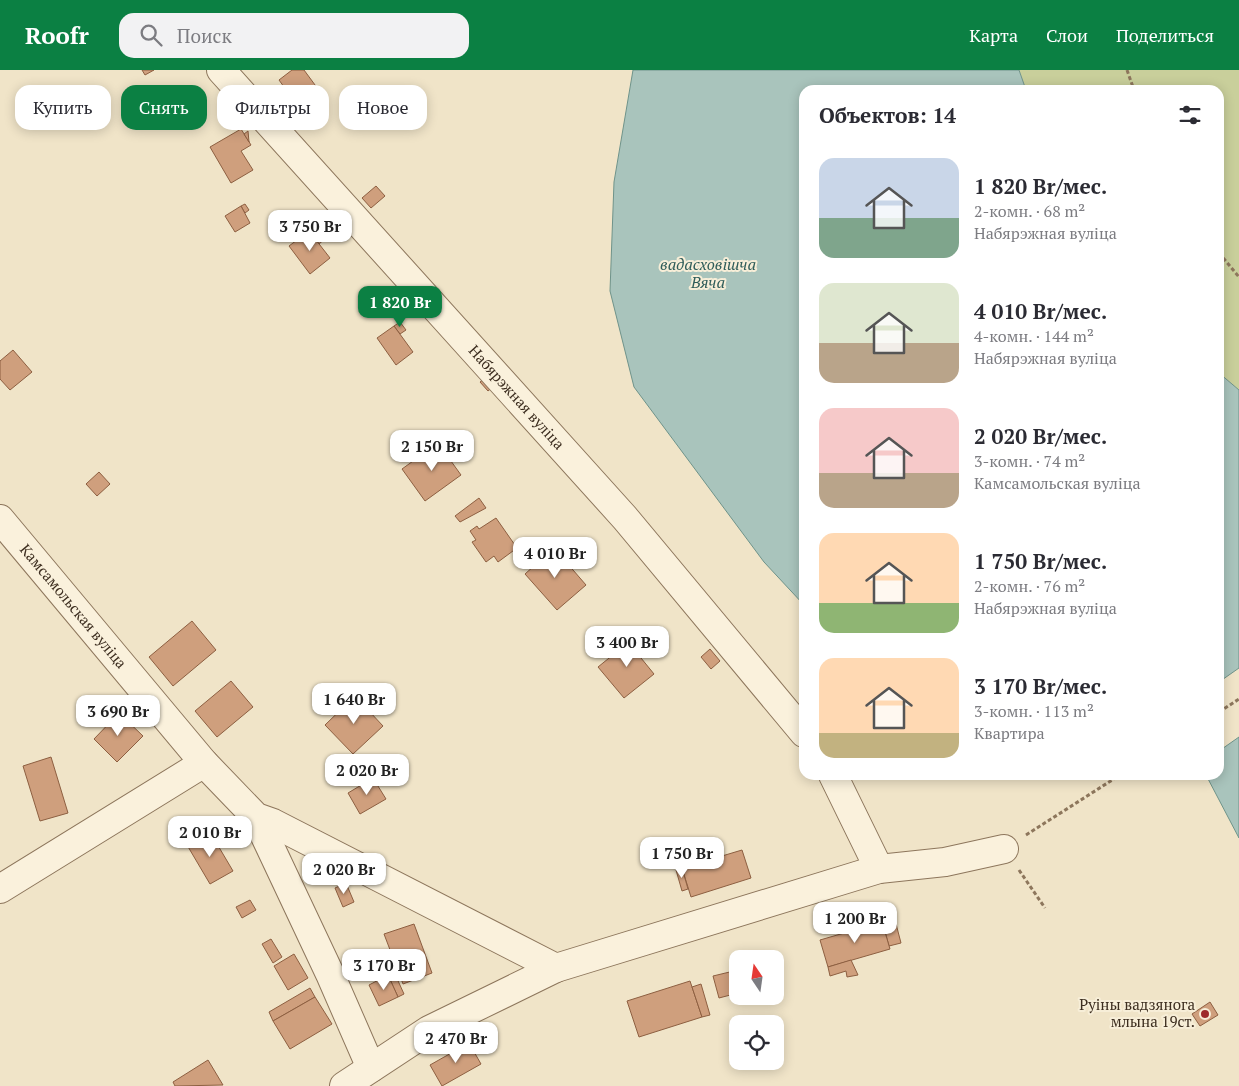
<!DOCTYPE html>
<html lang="ru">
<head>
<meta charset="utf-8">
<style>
	body { margin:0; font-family:"PT Serif",serif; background:#f2f2f3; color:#2b2b33; height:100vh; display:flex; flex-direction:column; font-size:19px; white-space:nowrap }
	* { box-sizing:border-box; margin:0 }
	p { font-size:16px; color:#7c7c81 }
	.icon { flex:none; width:28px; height:28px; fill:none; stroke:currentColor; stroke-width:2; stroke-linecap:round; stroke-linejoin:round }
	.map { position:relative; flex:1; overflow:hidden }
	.side { position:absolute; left:799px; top:15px; width:425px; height:695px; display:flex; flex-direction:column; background:#fff; border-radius:15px; box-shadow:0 2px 12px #0003 }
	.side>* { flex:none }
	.hud { position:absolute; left:15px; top:15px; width:475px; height:45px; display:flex; gap:10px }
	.needle { width:32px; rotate:347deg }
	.tools { position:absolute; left:729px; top:880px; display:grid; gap:10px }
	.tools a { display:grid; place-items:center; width:55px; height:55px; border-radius:10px; background:#fff; box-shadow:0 2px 12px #0003; font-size:25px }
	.price { position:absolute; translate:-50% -42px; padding:0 11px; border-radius:10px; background:#fff; color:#222; font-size:16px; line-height:32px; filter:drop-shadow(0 1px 2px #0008) }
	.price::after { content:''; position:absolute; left:50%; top:30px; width:15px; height:11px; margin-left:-8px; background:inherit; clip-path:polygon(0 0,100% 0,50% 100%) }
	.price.current { background:#0b8043; color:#fff }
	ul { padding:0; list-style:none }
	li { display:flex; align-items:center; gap:15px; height:125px; padding:0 20px }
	li span { display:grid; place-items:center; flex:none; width:140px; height:100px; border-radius:15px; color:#555 }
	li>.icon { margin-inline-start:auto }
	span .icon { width:60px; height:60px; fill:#fffc; stroke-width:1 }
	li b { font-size:21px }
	h2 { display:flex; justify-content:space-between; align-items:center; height:60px; padding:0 20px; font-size:21px }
	.chip { padding:0 18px; border-radius:15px; background:#fff; box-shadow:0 2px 12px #0003; font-size:18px; line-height:45px }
	.chip.current { background:#0b8043; color:#fff }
	header { display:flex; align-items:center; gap:30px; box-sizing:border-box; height:70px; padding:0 25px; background:#0b8043; color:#fff }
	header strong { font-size:24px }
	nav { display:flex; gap:28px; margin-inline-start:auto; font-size:18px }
	.search { width:350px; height:45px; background:#f2f2f3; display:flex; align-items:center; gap:12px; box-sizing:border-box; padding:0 18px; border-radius:15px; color:#7c7c81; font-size:19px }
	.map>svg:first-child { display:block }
	.green { fill:#c9cf9b }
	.water { fill:#a9c4bc; stroke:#6f938a }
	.building { fill:#cf9f7d; stroke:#8d5f41 }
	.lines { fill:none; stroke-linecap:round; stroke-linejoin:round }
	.minor-casing { stroke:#8d765c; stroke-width:30 }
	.path { stroke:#8d765c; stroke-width:3; stroke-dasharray:4 2.5; stroke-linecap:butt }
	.minor { stroke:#faf1dc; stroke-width:28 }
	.poi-dot { fill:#9e2a2b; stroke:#f7eed8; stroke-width:2 }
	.labels { text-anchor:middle; stroke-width:4; stroke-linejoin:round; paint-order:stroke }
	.street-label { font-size:15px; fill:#3d2e20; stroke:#f7eed8 }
	.poi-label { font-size:15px; fill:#3d2e20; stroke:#f7eed8; text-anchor:end }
	.water-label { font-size:16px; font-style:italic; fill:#2f5d5a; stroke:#f7eed8 }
</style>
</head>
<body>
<header>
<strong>Roofr</strong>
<div class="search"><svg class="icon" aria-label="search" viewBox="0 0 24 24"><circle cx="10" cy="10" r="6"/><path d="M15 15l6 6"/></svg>Поиск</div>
<nav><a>Карта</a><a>Слои</a><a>Поделиться</a></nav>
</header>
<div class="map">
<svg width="1239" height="1016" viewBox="0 0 1239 1016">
	<rect width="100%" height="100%" fill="#f0e4c8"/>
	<polygon class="green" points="1019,0 1239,0 1239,320 1219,303 1219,20 1026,20"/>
	<g class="water">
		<polygon points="633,0 1019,0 1026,20 804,20 804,535 764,492 634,317 610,221 614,112"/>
		<polygon points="1219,303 1239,320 1239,598 1219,612"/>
		<polygon points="1239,667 1239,768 1206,705 1219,705 1219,681"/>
	</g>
	<g class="building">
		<polygon points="142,0 154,0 145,5"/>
		<polygon points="292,0 304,0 318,19 297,35 279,10"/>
		<polygon points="315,22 328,40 310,54 296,36"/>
		<polygon points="241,59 251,75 241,81 253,100 231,113 210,77"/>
		<polygon points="248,61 249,72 244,64"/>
		<polygon points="376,116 385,126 371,138 362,128"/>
		<polygon points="245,134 249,140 245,143 241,136"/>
		<polygon points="241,136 250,153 235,162 225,146"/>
		<polygon points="317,155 327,167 319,174 309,161"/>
		<polygon points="309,161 330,188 310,204 289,176"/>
		<polygon points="400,252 406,260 400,264 394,256"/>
		<polygon points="394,256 413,282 396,295 377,268"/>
		<polygon points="13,280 32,302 10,320 0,309 0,291"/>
		<polygon points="488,306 495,315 488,321 480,312"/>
		<polygon points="438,373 461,405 425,431 402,399"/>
		<polygon points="99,402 110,414 97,426 86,414"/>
		<polygon points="479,428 486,438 460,452 455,446"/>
		<polygon points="496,448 517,478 498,492 494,486 486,492 472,472 476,470 470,461 477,456 479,459"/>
		<polygon points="554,478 586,515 557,540 525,504"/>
		<polygon points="192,551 216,580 173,616 149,587"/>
		<polygon points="635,567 648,583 641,588 654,604 624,628 598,597"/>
		<polygon points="710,579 720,591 711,599 701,587"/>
		<polygon points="231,611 253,637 217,667 195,641"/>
		<polygon points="355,626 383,656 353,684 325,655"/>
		<polygon points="119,643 143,666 117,692 94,669"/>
		<polygon points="51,687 68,743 40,751 23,696"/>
		<polygon points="373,708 386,729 360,744 348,723"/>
		<polygon points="210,762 233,801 210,814 187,775"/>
		<polygon points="742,780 751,808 691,827 682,798"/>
		<polygon points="682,798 688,819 682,821 676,800"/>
		<polygon points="346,813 354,832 343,837 335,818"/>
		<polygon points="250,830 256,840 242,848 236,837"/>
		<polygon points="895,850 901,873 889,876 883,854"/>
		<polygon points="882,852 890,879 828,897 820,870"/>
		<polygon points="414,854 432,903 403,914 384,864"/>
		<polygon points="271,869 282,887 273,893 262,874"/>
		<polygon points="294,884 308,908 288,920 274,896"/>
		<polygon points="851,890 858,905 847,907 846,901 830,906 828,897"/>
		<polygon points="738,900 738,923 719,928 713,906"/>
		<polygon points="394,902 404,924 398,927 388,905"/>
		<polygon points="388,905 398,927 379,936 369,915"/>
		<polygon points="690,911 702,947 639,967 627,931"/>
		<polygon points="701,914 710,945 702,947 692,917"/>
		<polygon points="310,918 315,927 273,951 269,942"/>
		<polygon points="315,927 332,954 290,979 273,951"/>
		<polygon points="1210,932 1218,945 1200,956 1192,944"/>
		<polygon points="469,973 481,994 442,1016 430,995"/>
		<polygon points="208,990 223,1015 175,1016 173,1012"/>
	</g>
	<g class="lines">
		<defs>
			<g id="minor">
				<path id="s1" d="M 221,0 L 625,448 L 804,663"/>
				<path id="s2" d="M 0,449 L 204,693 L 256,747 L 273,753 L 556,898 L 879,799 L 945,792 L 1004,779"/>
				<polyline points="833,705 879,799"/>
				<polyline points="256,747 330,904 371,998"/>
				<polyline points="0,819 204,693"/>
				<polyline points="344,1016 429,960 556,898"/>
			</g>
		</defs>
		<use href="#minor" class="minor-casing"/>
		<g class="path">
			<polyline points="1127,0 1134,20"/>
			<polyline points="1219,183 1239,207"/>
			<polyline points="1219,642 1239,629"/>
			<polyline points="1026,765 1120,705"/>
			<polyline points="1019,800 1045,838"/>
		</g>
		<use href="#minor" class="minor"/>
	</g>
	<circle class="poi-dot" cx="1205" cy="944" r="5"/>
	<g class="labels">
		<g class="street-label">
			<text dy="5" stroke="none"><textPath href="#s1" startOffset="441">Набярэжная вуліца</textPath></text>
			<text dy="5" stroke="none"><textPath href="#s2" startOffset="114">Камсамольская вуліца</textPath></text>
		</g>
		<g class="poi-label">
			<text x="1195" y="940">Руіны вадзянога<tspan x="1195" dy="17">млына 19ст.</tspan></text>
		</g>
		<g class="water-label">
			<text x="708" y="200">вадасховішча<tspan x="708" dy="18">Вяча</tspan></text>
		</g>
	</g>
</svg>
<div class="tools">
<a><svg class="needle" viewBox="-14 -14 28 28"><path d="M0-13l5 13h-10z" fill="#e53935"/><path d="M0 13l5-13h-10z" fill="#7c7c81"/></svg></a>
<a><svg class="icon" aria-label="locate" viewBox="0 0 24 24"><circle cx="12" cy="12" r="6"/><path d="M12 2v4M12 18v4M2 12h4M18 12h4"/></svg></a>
</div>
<b class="price" style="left:310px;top:182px">3 750 Br</b>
<b class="price current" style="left:400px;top:258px">1 820 Br</b>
<b class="price" style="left:432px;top:402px">2 150 Br</b>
<b class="price" style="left:555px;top:509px">4 010 Br</b>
<b class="price" style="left:627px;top:598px">3 400 Br</b>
<b class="price" style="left:354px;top:655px">1 640 Br</b>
<b class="price" style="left:118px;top:667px">3 690 Br</b>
<b class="price" style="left:367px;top:726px">2 020 Br</b>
<b class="price" style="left:210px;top:788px">2 010 Br</b>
<b class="price" style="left:682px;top:809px">1 750 Br</b>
<b class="price" style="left:344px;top:825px">2 020 Br</b>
<b class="price" style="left:855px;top:874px">1 200 Br</b>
<b class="price" style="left:384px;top:921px">3 170 Br</b>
<b class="price" style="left:456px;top:994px">2 470 Br</b>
<div class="hud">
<a class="chip">Купить</a>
<a class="chip current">Снять</a>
<a class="chip">Фильтры</a>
<a class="chip">Новое</a>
</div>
<section class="side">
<h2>Объектов: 14<svg class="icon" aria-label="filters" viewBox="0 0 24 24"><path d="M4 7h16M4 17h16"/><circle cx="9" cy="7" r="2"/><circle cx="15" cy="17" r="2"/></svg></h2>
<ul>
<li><span style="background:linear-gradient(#c9d6e8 60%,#7fa58c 0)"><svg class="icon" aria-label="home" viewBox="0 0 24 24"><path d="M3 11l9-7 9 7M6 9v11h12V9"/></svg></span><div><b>1 820 Br/мес.</b><p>2-комн. · 68 m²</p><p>Набярэжная вуліца</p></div></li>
<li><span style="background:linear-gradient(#dfe7d0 60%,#b9a48a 0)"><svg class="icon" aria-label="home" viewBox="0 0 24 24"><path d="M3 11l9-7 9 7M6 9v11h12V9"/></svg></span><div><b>4 010 Br/мес.</b><p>4-комн. · 144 m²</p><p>Набярэжная вуліца</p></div></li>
<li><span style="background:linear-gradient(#f6c9c9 65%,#b9a48a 0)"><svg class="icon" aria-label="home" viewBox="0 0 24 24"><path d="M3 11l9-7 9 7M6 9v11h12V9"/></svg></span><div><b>2 020 Br/мес.</b><p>3-комн. · 74 m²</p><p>Камсамольская вуліца</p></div></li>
<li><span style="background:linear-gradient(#ffd9b3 70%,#8fb573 0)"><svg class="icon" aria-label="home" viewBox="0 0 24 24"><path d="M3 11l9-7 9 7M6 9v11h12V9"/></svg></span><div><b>1 750 Br/мес.</b><p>2-комн. · 76 m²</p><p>Набярэжная вуліца</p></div></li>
<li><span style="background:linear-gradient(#ffd9b3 75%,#c2b280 0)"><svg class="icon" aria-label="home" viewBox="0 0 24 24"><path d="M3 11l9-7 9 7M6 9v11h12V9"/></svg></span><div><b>3 170 Br/мес.</b><p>3-комн. · 113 m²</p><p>Квартира</p></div></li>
</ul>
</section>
</div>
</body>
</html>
